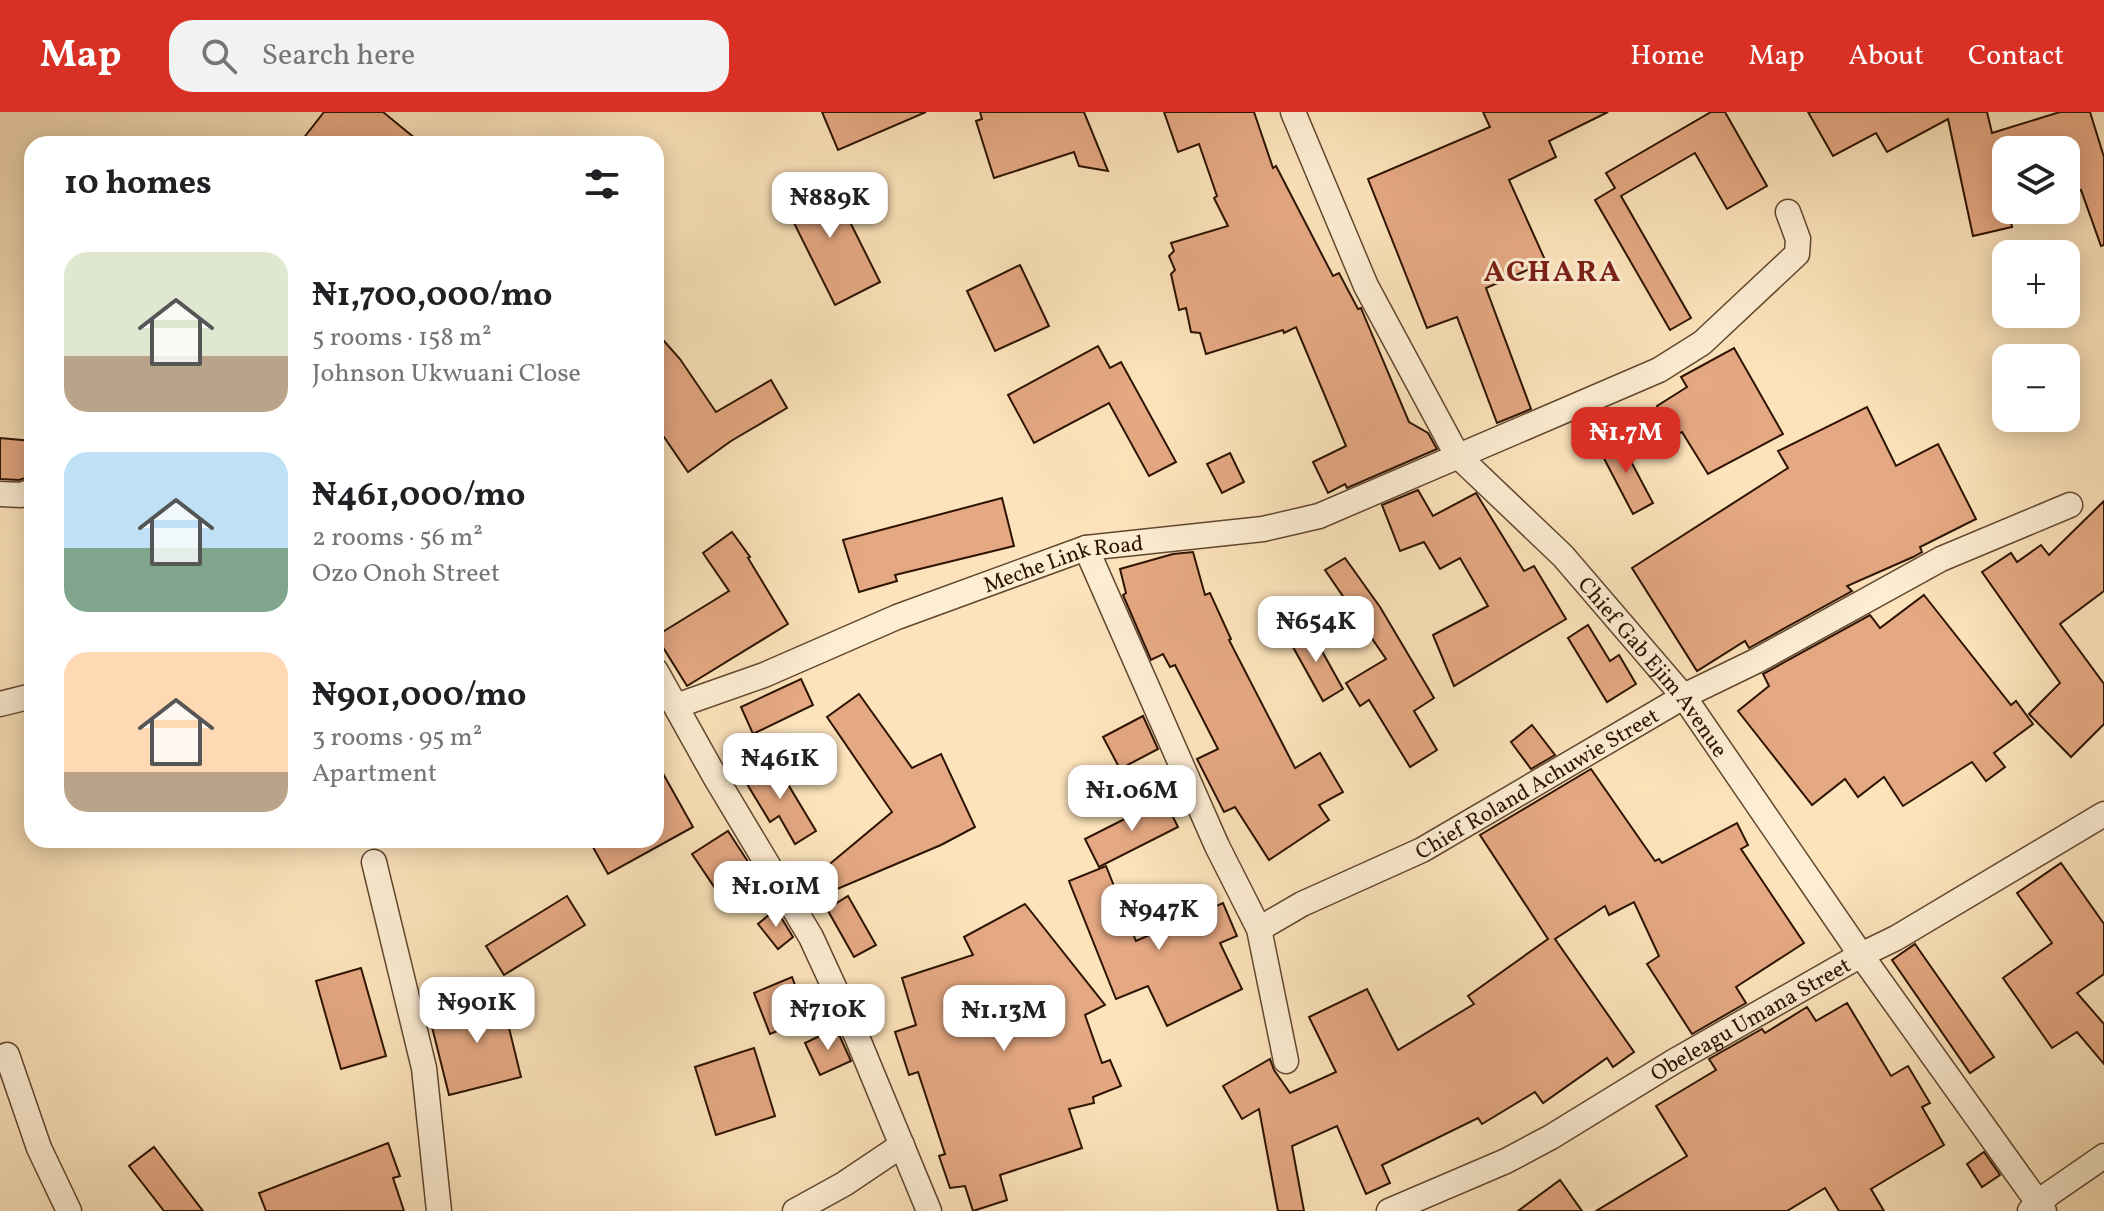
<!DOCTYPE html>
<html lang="en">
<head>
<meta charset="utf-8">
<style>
	body { margin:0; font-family:Vollkorn,serif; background:#f2f2f2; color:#202124; height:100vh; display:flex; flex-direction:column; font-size:30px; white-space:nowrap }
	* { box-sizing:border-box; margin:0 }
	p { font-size:26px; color:#757577 }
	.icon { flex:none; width:44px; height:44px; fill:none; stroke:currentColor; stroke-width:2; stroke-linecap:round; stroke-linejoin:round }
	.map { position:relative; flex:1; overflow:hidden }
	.side { position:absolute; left:24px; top:24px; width:640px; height:712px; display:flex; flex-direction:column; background:#fff; border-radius:24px; box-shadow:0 4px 20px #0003 }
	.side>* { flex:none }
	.buttons { position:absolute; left:1992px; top:24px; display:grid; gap:16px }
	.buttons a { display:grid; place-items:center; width:88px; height:88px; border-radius:16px; background:#fff; box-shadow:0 4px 20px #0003; font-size:40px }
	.price { position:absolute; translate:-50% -68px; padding:0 18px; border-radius:16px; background:#fff; color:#222; font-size:26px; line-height:52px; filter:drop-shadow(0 2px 4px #0008) }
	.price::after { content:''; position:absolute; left:50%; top:48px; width:24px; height:18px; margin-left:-12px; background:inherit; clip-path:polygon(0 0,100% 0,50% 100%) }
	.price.selected { background:#d93025; color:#fff }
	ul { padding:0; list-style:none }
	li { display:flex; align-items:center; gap:24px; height:200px; padding:0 40px }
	li span { display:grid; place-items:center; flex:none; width:224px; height:160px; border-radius:24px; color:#555 }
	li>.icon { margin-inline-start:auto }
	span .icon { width:96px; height:96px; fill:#fffc; stroke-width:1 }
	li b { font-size:34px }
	h2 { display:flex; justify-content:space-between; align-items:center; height:96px; padding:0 40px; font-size:34px }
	header { display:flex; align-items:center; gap:48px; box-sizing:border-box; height:112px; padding:0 40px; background:#d93025; color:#fff }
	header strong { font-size:38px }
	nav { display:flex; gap:44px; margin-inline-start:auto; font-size:28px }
	.search { width:560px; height:72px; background:#f2f2f2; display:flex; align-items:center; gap:20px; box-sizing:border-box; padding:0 28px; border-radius:24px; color:#757577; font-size:30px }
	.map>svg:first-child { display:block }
	.building { fill:#e4a882; stroke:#2d1300; stroke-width:2 }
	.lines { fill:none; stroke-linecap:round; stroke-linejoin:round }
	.street-casing { stroke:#61472f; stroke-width:27 }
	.street { stroke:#fdedd3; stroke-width:24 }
	.labels { text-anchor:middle; stroke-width:6; stroke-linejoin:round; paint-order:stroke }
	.street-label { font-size:22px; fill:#2d1300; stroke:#fdedd3 }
	.district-label { font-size:30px; font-weight:bold; letter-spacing:2px; fill:#7a1f14; stroke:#fdedd3 }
</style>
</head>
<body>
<header>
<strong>Map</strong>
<div class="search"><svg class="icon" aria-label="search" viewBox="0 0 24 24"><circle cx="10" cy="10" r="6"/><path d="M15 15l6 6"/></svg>Search here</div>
<nav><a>Home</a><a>Map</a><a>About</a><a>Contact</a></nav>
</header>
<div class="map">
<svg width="2104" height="1099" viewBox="0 0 2104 1099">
	<rect width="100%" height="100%" fill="#fce3bb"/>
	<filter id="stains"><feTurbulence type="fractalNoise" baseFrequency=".0025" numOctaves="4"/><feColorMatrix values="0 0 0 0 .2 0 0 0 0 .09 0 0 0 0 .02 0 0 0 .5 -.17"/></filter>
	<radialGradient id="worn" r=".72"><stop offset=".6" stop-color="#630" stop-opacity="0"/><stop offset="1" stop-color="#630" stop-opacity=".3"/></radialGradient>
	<g class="building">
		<polygon points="324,0 383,0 422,32 299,32"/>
		<polygon points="822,0 926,0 838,38"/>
		<polygon points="980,0 1084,0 1108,59 1079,54 1074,40 994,66 976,9 982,7"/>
		<polygon points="1164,0 1254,0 1273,56 1276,54 1333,164 1339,161 1358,197 1361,196 1363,201 1409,310 1428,321 1437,337 1347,376 1345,372 1328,381 1313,350 1346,334 1296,215 1284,221 1283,218 1206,242 1200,221 1191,220 1186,196 1179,198 1171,162 1175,158 1169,144 1174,139 1171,131 1228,114 1214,86 1217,84 1199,32 1178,40"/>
		<polygon points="1483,0 1608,0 1549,29 1556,45 1509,68 1546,150 1486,176 1531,297 1497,311 1457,205 1427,216 1368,67 1490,15"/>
		<polygon points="1711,0 1725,0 1767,74 1727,97 1695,41 1621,84 1691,206 1670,218 1595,88 1615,76 1606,61"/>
		<polygon points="1808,0 1987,0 1992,21 2060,0 2090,0 2104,45 2104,133 2101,134 2081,78 2066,83 2066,38 1996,38 2006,86 2006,98 2009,98 2012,115 1973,124 1948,7 1887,40 1876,21 1833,44"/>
		<polygon points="826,62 880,170 835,193 781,85"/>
		<polygon points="1020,153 1049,214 995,239 967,179"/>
		<polygon points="656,220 680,247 716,300 771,268 787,296 731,329 688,360 664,325 656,329"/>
		<polygon points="1098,234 1110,256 1121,250 1176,350 1149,364 1109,291 1034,331 1008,283"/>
		<polygon points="1734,236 1783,322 1708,362 1682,320 1676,323 1657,294 1687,275 1681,265"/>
		<polygon points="1867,295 1896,354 1938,332 1976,407 1920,435 1922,440 1913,445 1847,474 1852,479 1749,536 1745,529 1697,559 1632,456 1788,356 1778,339"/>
		<polygon points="1618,325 1653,391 1633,402 1598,335"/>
		<polygon points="0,326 32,329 32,364 19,368 0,367"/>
		<polygon points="1230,341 1244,370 1222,381 1207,352"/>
		<polygon points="1418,378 1433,404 1476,381 1524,459 1534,454 1566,507 1454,574 1433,523 1488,494 1460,446 1440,457 1424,430 1400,439 1382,393"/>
		<polygon points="1002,386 1014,434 895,463 897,469 859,480 843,428"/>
		<polygon points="2104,389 2104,479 2060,512 2104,572 2104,612 2071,645 2029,602 2060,571 1982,460 2011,441 2017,450 2041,433 2049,443"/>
		<polygon points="732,420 750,445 748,446 788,512 687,574 656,524 729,479 703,441"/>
		<polygon points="1193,440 1205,483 1210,481 1231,527 1229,528 1295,656 1320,641 1343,680 1319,693 1329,708 1269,748 1235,695 1224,700 1197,647 1218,637 1175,553 1170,555 1163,542 1151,548 1123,483 1126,481 1120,457 1173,442"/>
		<polygon points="1345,446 1380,495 1434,586 1414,599 1437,638 1410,655 1369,588 1360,594 1346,571 1386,547 1325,458"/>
		<polygon points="1924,483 2011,593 2016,589 2033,612 1994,641 2005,655 1986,669 1972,650 1903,694 1884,665 1858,685 1845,667 1812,693 1738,599 1769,574 1763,562 1870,503 1880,516"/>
		<polygon points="1588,513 1610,549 1619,543 1636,572 1607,590 1568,526"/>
		<polygon points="1308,514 1343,577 1323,589 1288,526"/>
		<polygon points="801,567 813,593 753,622 741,595"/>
		<polygon points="859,582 912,656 941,642 975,715 941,733 823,783 813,766 892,700 827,605"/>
		<polygon points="1143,604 1158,637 1120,657 1103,625"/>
		<polygon points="1532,613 1555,643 1531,657 1511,630"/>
		<polygon points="656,649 693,715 608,762 589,728 656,728"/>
		<polygon points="774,649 816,719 795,732 779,704 770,710 744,667"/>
		<polygon points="1591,657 1655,749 1659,747 1662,751 1737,711 1748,733 1741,737 1804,831 1736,875 1746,891 1692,922 1647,852 1659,844 1634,790 1609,803 1605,794 1555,827 1634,940 1613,955 1607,946 1543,991 1535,980 1482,1012 1478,1006 1382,1053 1390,1071 1366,1082 1337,1014 1292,1034 1304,1099 1278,1099 1259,997 1242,1007 1223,974 1270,947 1274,958 1290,981 1336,960 1309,905 1367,877 1398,938 1474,892 1468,884 1548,827 1480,723"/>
		<polygon points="1164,687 1178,715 1099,755 1085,727"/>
		<polygon points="728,719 754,759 719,782 692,742"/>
		<polygon points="2061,751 2104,812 2104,862 2077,881 2104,912 2104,952 2077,920 2052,936 2003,866 2052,831 2017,781"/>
		<polygon points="1106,754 1136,829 1223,791 1237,824 1220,831 1242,877 1167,914 1148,874 1116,887 1069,769"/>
		<polygon points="567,784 585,813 504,863 486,834"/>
		<polygon points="848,784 876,833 854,845 827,797"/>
		<polygon points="1025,792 1105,893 1085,903 1102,951 1110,948 1121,974 1093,985 1094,991 1069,997 1082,1036 1000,1063 1007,1088 973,1099 965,1074 950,1076 939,1044 945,1042 918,960 909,963 895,920 916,913 902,866 973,843 964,825"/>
		<polygon points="776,797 793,825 778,837 758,812"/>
		<polygon points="1915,832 1994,945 1970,961 1892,848"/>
		<polygon points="361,856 386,944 341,957 316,869"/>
		<polygon points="792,865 808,907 770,922 754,881"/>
		<polygon points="498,871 521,965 449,983 431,911 480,899 474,877"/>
		<polygon points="1847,891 1891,964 1908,954 1930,991 1922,995 1944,1033 1871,1077 1884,1099 1839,1099 1825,1076 1787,1099 1596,1099 1687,1044 1656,994 1716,958 1709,947 1762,917 1765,921 1807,895 1816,909"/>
		<polygon points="836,916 851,949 820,963 805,931"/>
		<polygon points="754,936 775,1004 716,1023 695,955"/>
		<polygon points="388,1031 400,1064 393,1066 404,1099 266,1099 259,1081"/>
		<polygon points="154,1035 203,1099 164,1099 129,1054"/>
		<polygon points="1984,1040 2000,1063 1982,1075 1967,1052"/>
		<polygon points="1560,1068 1582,1099 1518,1099"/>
	</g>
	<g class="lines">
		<defs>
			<g id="street">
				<path id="s1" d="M 1293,0 L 1366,174 L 1457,343 L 1563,444 L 1684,585 L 1861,843 L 2044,1099"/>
				<polyline points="0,382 21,383 32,379"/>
				<polyline points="1086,436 1217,734 1259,817 1286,949"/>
				<polyline points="656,559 714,663 811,825 857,925 929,1099"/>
				<polyline points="0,592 32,584"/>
				<path id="s2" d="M 676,594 L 764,563 L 897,505 L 1086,436 L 1263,417 L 1319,404 L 1659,258 L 1702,231 L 1797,142 L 1798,127 L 1788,100"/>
				<polyline points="374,750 424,956 439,1099"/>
				<path id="s3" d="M 1259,817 L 1302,792 L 1422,738 L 1690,581 L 1756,549 L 1941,447 L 2070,393"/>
				<polyline points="7,943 39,1036 69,1099"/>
				<polyline points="795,1099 844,1072 902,1033"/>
				<path id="s4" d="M 1389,1099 L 1506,1049 L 1551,1025 L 1673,950 L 1861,843 L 1896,826 L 2104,702"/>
				<polyline points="2030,1099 2049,1082 2104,1044"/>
			</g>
		</defs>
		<use href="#street" class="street-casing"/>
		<use href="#street" class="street"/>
	</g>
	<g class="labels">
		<g class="street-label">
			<text dy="8" stroke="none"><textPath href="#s2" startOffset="414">Meche Link Road</textPath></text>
			<text dy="8" stroke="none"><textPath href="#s1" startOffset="670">Chief Gab Ejim Avenue</textPath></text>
			<text dy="8" stroke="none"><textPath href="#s3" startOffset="314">Chief Roland Achuwie Street</textPath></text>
			<text dy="8" stroke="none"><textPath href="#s4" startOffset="410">Obeleagu Umana Street</textPath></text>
		</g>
		<g class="district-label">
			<text x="1553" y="169">ACHARA</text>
		</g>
	</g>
	<rect width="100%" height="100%" filter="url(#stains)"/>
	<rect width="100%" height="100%" fill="url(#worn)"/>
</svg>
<div class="buttons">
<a><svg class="icon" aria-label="layers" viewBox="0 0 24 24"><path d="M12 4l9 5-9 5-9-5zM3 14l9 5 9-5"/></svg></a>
<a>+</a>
<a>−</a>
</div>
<b class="price" style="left:830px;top:128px">₦889K</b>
<b class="price selected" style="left:1626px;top:363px">₦1.7M</b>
<b class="price" style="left:1316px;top:552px">₦654K</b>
<b class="price" style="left:780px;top:689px">₦461K</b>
<b class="price" style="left:1132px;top:721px">₦1.06M</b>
<b class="price" style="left:776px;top:817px">₦1.01M</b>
<b class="price" style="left:1159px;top:840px">₦947K</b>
<b class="price" style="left:477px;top:933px">₦901K</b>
<b class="price" style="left:828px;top:940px">₦710K</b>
<b class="price" style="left:1004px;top:941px">₦1.13M</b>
<section class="side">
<h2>10 homes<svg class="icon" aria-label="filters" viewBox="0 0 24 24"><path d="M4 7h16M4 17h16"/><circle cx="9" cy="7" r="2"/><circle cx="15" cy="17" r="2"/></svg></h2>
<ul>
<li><span style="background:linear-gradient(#dfe7d0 65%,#b9a48a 0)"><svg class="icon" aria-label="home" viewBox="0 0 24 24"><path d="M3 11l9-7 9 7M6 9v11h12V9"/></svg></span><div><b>₦1,700,000/mo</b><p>5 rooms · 158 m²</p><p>Johnson Ukwuani Close</p></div></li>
<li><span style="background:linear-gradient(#bfe0f5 60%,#7fa58c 0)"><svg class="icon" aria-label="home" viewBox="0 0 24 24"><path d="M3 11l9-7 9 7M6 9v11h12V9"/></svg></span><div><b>₦461,000/mo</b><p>2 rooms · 56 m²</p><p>Ozo Onoh Street</p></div></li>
<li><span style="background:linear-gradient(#ffd9b3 75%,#b9a48a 0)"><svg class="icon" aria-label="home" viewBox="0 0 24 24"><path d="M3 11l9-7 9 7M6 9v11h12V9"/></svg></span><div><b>₦901,000/mo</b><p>3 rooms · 95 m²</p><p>Apartment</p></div></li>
</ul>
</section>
</div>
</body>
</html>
